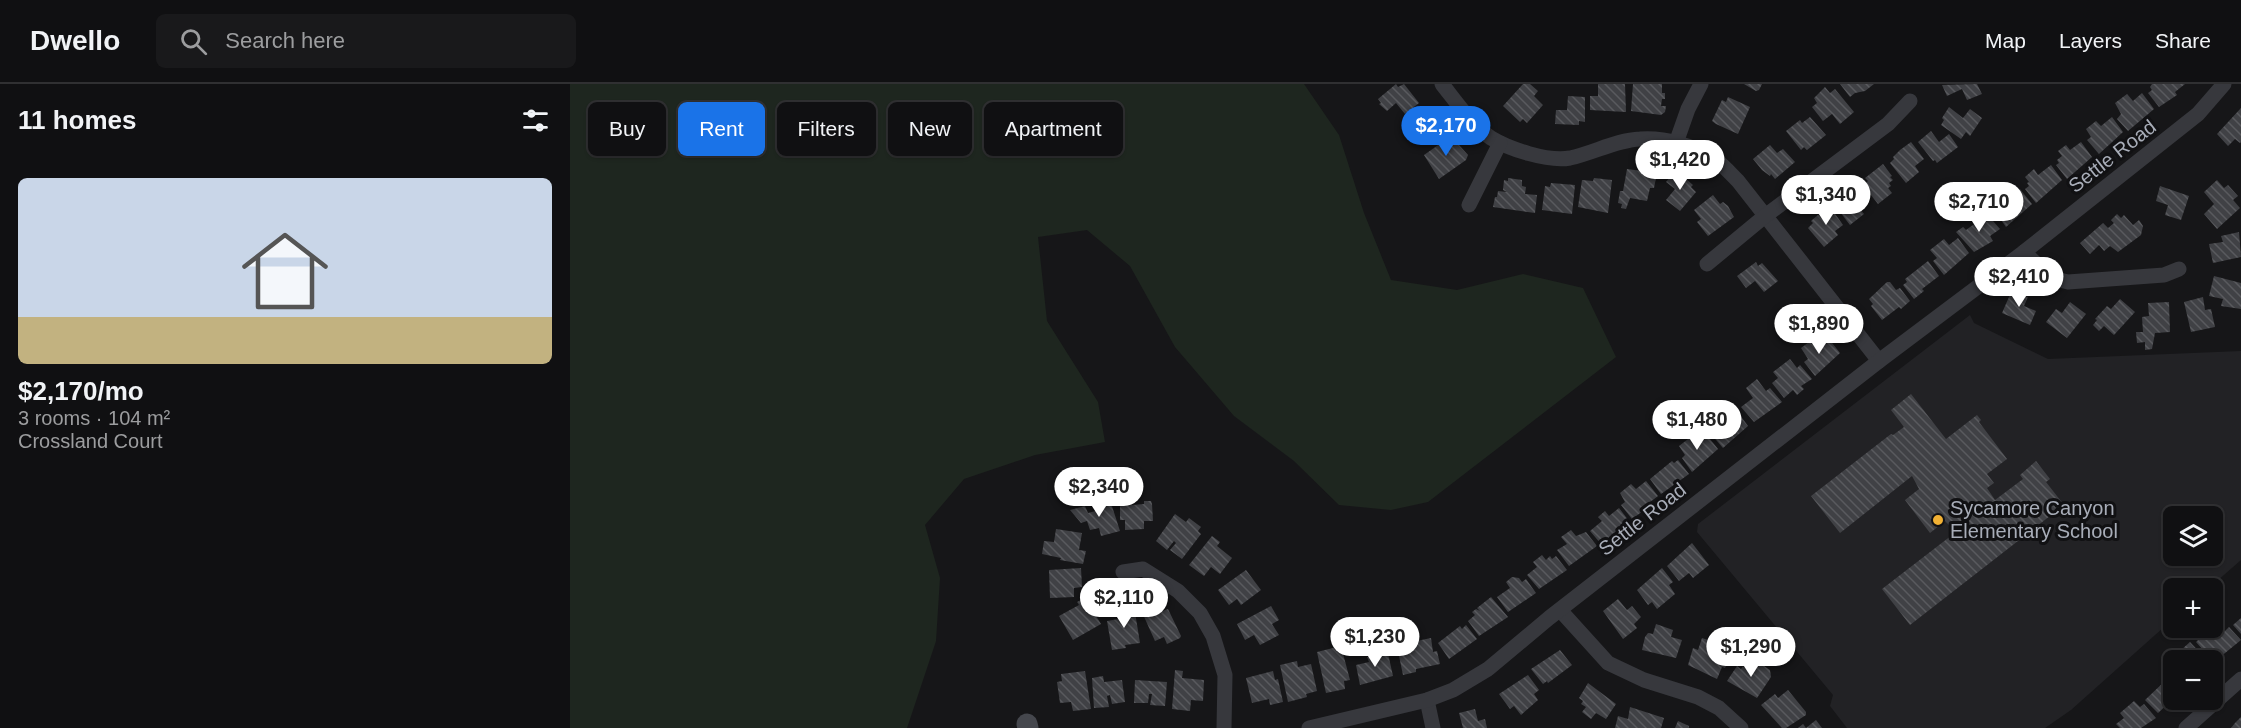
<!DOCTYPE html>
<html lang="en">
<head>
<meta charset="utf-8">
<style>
	body { margin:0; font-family:Arial,sans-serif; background:#19191b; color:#f1f3f6; height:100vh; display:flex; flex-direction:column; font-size:22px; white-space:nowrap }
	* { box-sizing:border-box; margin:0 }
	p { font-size:20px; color:#9c9d9f }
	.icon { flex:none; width:33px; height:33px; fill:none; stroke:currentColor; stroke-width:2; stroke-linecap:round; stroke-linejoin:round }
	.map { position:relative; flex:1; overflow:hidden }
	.panel { display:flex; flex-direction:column; background:#101012; width:570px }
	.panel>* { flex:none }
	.top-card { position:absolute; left:18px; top:18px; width:570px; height:54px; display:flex; gap:12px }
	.controls { position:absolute; left:1593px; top:422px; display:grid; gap:12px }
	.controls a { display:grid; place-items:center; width:60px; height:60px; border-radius:9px; background:#101012; box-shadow:0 2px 4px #0004,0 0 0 2px #303032; font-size:30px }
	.price { position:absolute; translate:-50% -51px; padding:0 14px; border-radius:21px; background:#fff; color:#222; font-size:20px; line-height:39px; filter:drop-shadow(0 2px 3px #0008) }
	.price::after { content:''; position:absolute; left:50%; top:36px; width:18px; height:14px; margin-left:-9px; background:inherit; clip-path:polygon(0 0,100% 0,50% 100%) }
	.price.active { background:#1a73e8; color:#fff }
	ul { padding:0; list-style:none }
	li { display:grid; align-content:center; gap:12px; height:318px; padding:0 18px }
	li span { display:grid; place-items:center; height:186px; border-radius:9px; color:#555 }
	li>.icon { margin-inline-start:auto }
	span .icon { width:108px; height:108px; fill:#fffc; stroke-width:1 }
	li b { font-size:26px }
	h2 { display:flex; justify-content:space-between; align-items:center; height:72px; padding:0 18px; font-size:26px }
	.pill { padding:0 21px; border-radius:9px; background:#101012; box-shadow:0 2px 4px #0004,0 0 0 2px #303032; font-size:21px; line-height:54px }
	.pill.active { background:#1a73e8; color:#fff }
	header { display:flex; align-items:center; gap:36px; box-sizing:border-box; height:84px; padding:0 30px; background:#101012; border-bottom:2px solid #303032 }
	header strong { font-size:28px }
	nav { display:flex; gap:33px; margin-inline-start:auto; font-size:21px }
	.search { width:420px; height:54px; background:#19191b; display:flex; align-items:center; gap:15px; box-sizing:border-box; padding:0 21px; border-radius:9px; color:#9c9d9f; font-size:22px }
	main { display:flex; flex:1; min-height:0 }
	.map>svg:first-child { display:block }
	.built { fill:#222225; fill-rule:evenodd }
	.green { fill:#1e261f }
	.building { fill:url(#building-back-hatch) }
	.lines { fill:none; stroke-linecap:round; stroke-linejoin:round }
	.street { stroke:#37383d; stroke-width:15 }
	.secondary { stroke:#45474d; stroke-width:21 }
	.poi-dot { fill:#f2b134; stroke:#111113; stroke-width:2 }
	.labels { text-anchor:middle; stroke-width:6; stroke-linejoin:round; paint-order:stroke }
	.street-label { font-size:20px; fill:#a8adb8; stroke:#111113 }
	.poi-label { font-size:20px; fill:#a8adb8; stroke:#111113; text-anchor:start }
</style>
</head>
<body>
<header>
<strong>Dwello</strong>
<div class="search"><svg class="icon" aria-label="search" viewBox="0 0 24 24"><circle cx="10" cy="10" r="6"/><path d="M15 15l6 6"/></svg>Search here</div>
<nav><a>Map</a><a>Layers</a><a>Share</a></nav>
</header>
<main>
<section class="panel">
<h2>11 homes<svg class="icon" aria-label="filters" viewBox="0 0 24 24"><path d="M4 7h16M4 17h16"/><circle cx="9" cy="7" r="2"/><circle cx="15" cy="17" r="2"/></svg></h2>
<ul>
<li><span style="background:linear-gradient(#c9d6e8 75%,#c2b280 0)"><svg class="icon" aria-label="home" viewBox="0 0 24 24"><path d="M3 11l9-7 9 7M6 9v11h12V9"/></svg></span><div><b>$2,170/mo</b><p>3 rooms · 104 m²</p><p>Crossland Court</p></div></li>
</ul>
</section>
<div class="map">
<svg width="1671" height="644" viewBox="0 0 1671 644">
	<defs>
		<pattern id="building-back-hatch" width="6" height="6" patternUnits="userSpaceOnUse" patternTransform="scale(1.5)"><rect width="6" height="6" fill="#404145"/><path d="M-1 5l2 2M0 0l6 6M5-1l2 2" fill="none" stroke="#595a5e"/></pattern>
	</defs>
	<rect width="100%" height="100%" fill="#161618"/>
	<path class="built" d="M 1400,231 L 1404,239 L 1478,275 L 1671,267 L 1671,476 L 1639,504 L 1604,504 L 1603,535 L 1501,626 L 1475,644 L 1277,644 L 1260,622 L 1263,611 L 1127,448 L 1128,440 ZM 1604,432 L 1642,432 L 1642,471 L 1604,471 Z"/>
	<polygon class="green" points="0,0 734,0 769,51 794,129 821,196 887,206 953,190 1013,204 1046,273 858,418 821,426 769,421 724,377 664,332 605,263 560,182 517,146 468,153 477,237 528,318 535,358 465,371 394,395 355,441 370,494 366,557 337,644 0,644"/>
	<g class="building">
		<polygon points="826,0 828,3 834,0 849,19 835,30 826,19 817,27 809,20 811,19 808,15"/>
		<polygon points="953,0 960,0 968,7 964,12 973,21 957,39 953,35 950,38 933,22"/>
		<polygon points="1028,0 1055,0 1056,28 1020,26 1020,12 1028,12"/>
		<polygon points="1063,0 1092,0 1092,9 1095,9 1095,15 1092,15 1091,22 1096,22 1095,28 1091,31 1061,27"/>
		<polygon points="1174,0 1192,0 1189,6 1186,7"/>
		<polygon points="1270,0 1304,0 1295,7 1285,9 1280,13"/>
		<polygon points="1407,0 1412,10 1397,16 1392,5 1377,12 1372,1"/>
		<polygon points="1582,0 1615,0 1605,8 1607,11 1589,23 1578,9 1582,6 1580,3"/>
		<polygon points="1255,3 1260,9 1265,5 1284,28 1270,40 1262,30 1253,37 1242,23 1247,19 1244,14"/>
		<polygon points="1572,9 1584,25 1558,47 1547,35 1551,30 1545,19 1557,10 1563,17"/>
		<polygon points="998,12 1015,13 1015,38 1009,37 1009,41 985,40 986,26 997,26"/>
		<polygon points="1158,13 1180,23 1168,50 1146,40 1142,37 1152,16 1156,18"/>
		<polygon points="1379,23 1393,34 1400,25 1412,34 1400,52 1396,48 1391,55 1371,41 1374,36 1372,34"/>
		<polygon points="1671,24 1671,58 1670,59 1665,55 1658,62 1647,50"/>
		<polygon points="1240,33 1256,51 1237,66 1234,63 1231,66 1216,47 1230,36 1232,39"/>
		<polygon points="1542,33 1553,48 1529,70 1517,56 1521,53 1516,45 1526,37 1531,42"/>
		<polygon points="1361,47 1369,58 1379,50 1388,63 1367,79 1365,76 1363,77 1348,58"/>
		<polygon points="881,52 898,71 896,76 869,95 854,71"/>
		<polygon points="1341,58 1354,75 1345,82 1349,88 1336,99 1320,79 1324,75 1323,73 1330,66"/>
		<polygon points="1511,58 1522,73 1497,95 1486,81 1489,79 1487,76 1492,72 1488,67 1496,61 1500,66"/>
		<polygon points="1200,61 1207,69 1213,65 1225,78 1205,95 1201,90 1200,92 1192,86 1183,75"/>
		<polygon points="1313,80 1322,92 1320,93 1323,96 1319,99 1321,102 1318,104 1322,109 1308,120 1293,101 1298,97 1295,94"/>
		<polygon points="1481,81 1492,96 1466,119 1455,105 1459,102 1457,99 1459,98 1455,93 1464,85 1468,91"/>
		<polygon points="1057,85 1087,89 1084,104 1080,104 1077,117 1060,114 1056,125 1051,124 1052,120 1048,119 1050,107 1053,107"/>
		<polygon points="1106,86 1123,101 1121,103 1126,108 1110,127 1096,116 1105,105 1096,98"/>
		<polygon points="938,94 952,96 952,102 956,103 955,110 967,111 965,129 923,123 925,113 927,113 928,107 937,108 933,106 934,96 938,97"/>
		<polygon points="1024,94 1042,96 1038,129 1008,123 1012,96 1023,97"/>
		<polygon points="1647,96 1654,104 1658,101 1668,112 1663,116 1670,124 1647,145 1634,130 1644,120 1634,108"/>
		<polygon points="981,99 1005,101 1002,130 972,126 975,102 980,103"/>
		<polygon points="1286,101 1296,115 1287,121 1294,130 1280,141 1263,119"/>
		<polygon points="1590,102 1619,112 1611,136 1595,131 1598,121 1586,117"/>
		<polygon points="1450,105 1462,120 1436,143 1425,128 1428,126 1424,118 1436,107 1440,113"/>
		<polygon points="1143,111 1150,120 1153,118 1158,122 1164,133 1138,152 1127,138 1131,135 1124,126"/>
		<polygon points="1259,121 1273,141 1265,147 1268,151 1254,163 1238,144 1243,139 1241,137"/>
		<polygon points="1415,128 1430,145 1420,152 1423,157 1404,168 1386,148 1393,143 1396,146 1411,135 1409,133"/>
		<polygon points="1547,130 1551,134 1554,131 1563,141 1569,136 1573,142 1571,151 1548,168 1540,162 1534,167 1529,161 1520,170 1510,159 1533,139 1538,144 1544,139 1541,136"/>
		<polygon points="1669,148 1671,173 1643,179 1639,160 1653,158 1651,152"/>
		<polygon points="1388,154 1399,169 1374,191 1363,177 1367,174 1360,166 1374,155 1379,161"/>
		<polygon points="1358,177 1369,192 1352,205 1354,207 1344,215 1333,201 1337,198 1335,195"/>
		<polygon points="1186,178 1188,182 1192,179 1208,197 1194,208 1185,197 1176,204 1167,192"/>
		<polygon points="1644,192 1671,199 1671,225 1651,222 1653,215 1639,212"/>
		<polygon points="1317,198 1320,198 1326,206 1330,204 1340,217 1331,225 1329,223 1312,236 1301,222 1303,220 1299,215"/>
		<polygon points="1442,206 1458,213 1454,222 1466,227 1460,241 1432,229"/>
		<polygon points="1633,213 1635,226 1641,225 1645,243 1621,248 1614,218"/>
		<polygon points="1550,215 1565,228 1544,251 1534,242 1529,247 1523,241 1527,236 1525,235 1537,222 1541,225"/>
		<polygon points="1500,218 1516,230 1497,254 1476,238 1486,225 1492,229"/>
		<polygon points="1599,218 1600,248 1585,249 1582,265 1575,266 1575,258 1567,259 1566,248 1573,248 1572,233 1579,232 1578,219"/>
		<polygon points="1243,255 1249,262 1259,255 1270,269 1245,292 1234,278 1238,275 1231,264"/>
		<polygon points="1220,275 1227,284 1230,281 1242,295 1231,302 1234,305 1227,311 1223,306 1214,314 1202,299 1208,294 1203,288"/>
		<polygon points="1187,295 1196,307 1200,304 1212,318 1184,338 1171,323 1183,314 1176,304"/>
		<polygon points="1341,310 1376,355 1407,331 1411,336 1409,338 1437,375 1417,390 1424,399 1417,404 1425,416 1453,395 1450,391 1466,377 1480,395 1476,398 1494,421 1340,541 1312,505 1386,448 1375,437 1360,449 1335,416 1349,405 1342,392 1270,449 1241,412 1321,350 1323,351 1334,343 1321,326"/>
		<polygon points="1158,326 1162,331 1167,327 1178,342 1153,364 1139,348 1144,344 1141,339"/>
		<polygon points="1136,350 1148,365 1122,388 1112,374 1115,371 1109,362 1122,352 1126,358"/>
		<polygon points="1108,376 1119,390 1091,410 1080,395 1102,377 1104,379"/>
		<polygon points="1076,397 1088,412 1071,425 1073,427 1062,435 1051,421 1055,418 1050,409 1061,400 1066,405"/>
		<polygon points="540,416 550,447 531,452 529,444 520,446 517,437 511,439 500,426 515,422 518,429 529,426 528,420"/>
		<polygon points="574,417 581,417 582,420 583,437 574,437 574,445 555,446 555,436 550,436 550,422 574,420"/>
		<polygon points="1049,424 1059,437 1031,460 1020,447 1032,437 1028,433 1035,427 1039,432"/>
		<polygon points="605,430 616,438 619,434 631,443 628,447 631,450 612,475 600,466 606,459 604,457 597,466 586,457"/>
		<polygon points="486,445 512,449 509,466 516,467 513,480 490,476 491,474 472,470 474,457 484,458"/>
		<polygon points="1001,446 1006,452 1016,448 1027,462 999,482 987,466 997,460 991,453"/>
		<polygon points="642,452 650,458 647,462 662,474 650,490 641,483 634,492 619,481"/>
		<polygon points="1122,459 1139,481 1123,494 1119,489 1109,497 1097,482"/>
		<polygon points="972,471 976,476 980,472 982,475 986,472 997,486 969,505 957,491 967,483 963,478"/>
		<polygon points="511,484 512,503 504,504 504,513 480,514 479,486"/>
		<polygon points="1092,484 1103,498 1099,501 1105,510 1087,525 1082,518 1078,521 1067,506"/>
		<polygon points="676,486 691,506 671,521 667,515 659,521 648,506"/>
		<polygon points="942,493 949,494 952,498 956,495 966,509 938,528 927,513 940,504 936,498"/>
		<polygon points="520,511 527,523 522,525 531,540 503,556 489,532 509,521 507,518"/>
		<polygon points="921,513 938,533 909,552 898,537 905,531 902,528 906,525 910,527 907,524"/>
		<polygon points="1048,515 1057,526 1062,522 1071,533 1064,540 1067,544 1053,555 1033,527"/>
		<polygon points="588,518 592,527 598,525 611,552 610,554 597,560 594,553 585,557 571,526"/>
		<polygon points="564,522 570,559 555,561 556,564 542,566 537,537 548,535 547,525"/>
		<polygon points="701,522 709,536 702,540 709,551 690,561 684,551 675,556 667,540"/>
		<polygon points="1671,534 1671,550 1663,541"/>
		<polygon points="1647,538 1655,547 1659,543 1671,556 1644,578 1626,558"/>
		<polygon points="1086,540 1103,546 1101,553 1112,556 1106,574 1072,566 1075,553 1078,549 1083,550"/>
		<polygon points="896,541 907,555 879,575 868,559 890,542 892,545"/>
		<polygon points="861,554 863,568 867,567 870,580 846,585 846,588 833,591 829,572 836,569 839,570 837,559"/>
		<polygon points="1132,554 1168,566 1164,573 1161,572 1155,584 1152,583 1147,595 1118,581 1123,564 1128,566"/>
		<polygon points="1620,558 1637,576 1608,576 1614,570 1610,567"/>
		<polygon points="771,562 780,596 774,597 775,605 756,609 747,568"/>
		<polygon points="813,565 817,565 823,592 790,601 786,581 799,578 797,573 804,572 804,568"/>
		<polygon points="990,566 1002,581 978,599 977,597 973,600 961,585"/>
		<polygon points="1184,575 1200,586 1201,593 1187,614 1157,597 1167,582 1171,585 1173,582 1177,585"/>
		<polygon points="727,577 728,583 741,580 747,607 736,610 737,613 718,618 710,581"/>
		<polygon points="605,586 613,587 612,594 634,596 633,617 621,616 620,627 602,625"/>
		<polygon points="515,587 521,625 503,627 501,618 490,619 487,598 492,597 491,590"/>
		<polygon points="703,587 705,596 708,595 713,618 700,621 699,615 682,619 676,594"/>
		<polygon points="958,591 969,606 964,610 968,616 951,631 944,622 940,625 929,610"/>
		<polygon points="533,592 534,598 552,596 555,618 542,620 540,611 537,612 539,623 524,624 522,594"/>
		<polygon points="1602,595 1604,614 1588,629 1575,616 1596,596 1598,598"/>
		<polygon points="565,596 597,598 595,622 580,621 582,610 579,610 578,619 564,619"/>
		<polygon points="1018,599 1046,620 1036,635 1026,629 1021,635 1012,628 1016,623 1011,620 1013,617 1009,614"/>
		<polygon points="1218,606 1236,628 1236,631 1216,644 1212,644 1191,621 1205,610 1208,614"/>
		<polygon points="1564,617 1570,623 1574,620 1586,634 1571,644 1550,644 1546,640 1554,634 1550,629"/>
		<polygon points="1060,623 1094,634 1091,644 1045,644 1048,632 1058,635"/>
		<polygon points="905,625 908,637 915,635 917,644 893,644 889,629"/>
		<polygon points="1671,633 1671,644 1661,644 1665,639"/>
		<polygon points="1246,636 1252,644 1228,644 1233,640 1236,644"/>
		<polygon points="1108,637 1119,642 1119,644 1105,644"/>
	</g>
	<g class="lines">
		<g class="street">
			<path d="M 872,0 C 887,19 901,40 921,54 C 939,65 978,78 1000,74 C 1024,69 1046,56 1070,55 C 1095,53 1125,62 1145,75 C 1153,81 1161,90 1168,97 L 1309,277"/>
			<polyline points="1106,59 1118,25 1131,0"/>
			<polyline points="899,121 930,59"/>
			<polyline points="1454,168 1481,194 1498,198 1594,191 1609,185"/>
			<polyline points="1137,180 1195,132 1318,40 1340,17"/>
			<polyline points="553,488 573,485 608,507 630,529 643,552 655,591 654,644"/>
			<polyline points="990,526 1038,579 1074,596 1128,613 1149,624 1171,644"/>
			<polyline points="857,616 863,644"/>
			<polyline points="739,644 857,616 883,606 918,585 979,534 1309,277 1454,168 1628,30 1654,0"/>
			<polyline points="1616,644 1671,595"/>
		</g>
		<polyline class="secondary" points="457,640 458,644"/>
	</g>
	<circle class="poi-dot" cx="1368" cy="436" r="6"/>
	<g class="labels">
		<g class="street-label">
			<text transform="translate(1542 72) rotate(-38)" y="7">Settle Road</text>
			<text transform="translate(1072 435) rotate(-38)" y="7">Settle Road</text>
		</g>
		<g class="poi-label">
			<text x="1380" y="431">Sycamore Canyon<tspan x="1380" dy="23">Elementary School</tspan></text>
		</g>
	</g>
</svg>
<div class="controls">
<a><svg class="icon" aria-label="layers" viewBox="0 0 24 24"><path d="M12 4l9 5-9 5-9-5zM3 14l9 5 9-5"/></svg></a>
<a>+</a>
<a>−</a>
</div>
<b class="price active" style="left:876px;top:73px">$2,170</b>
<b class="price" style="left:1110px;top:107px">$1,420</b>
<b class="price" style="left:1256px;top:142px">$1,340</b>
<b class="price" style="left:1409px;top:149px">$2,710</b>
<b class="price" style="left:1449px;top:224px">$2,410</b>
<b class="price" style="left:1249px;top:271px">$1,890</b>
<b class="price" style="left:1127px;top:367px">$1,480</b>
<b class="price" style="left:529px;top:434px">$2,340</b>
<b class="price" style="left:554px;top:545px">$2,110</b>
<b class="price" style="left:805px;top:584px">$1,230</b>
<b class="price" style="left:1181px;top:594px">$1,290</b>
<div class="top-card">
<a class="pill">Buy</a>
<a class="pill active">Rent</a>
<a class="pill">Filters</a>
<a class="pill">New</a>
<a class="pill">Apartment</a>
</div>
</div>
</main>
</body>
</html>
